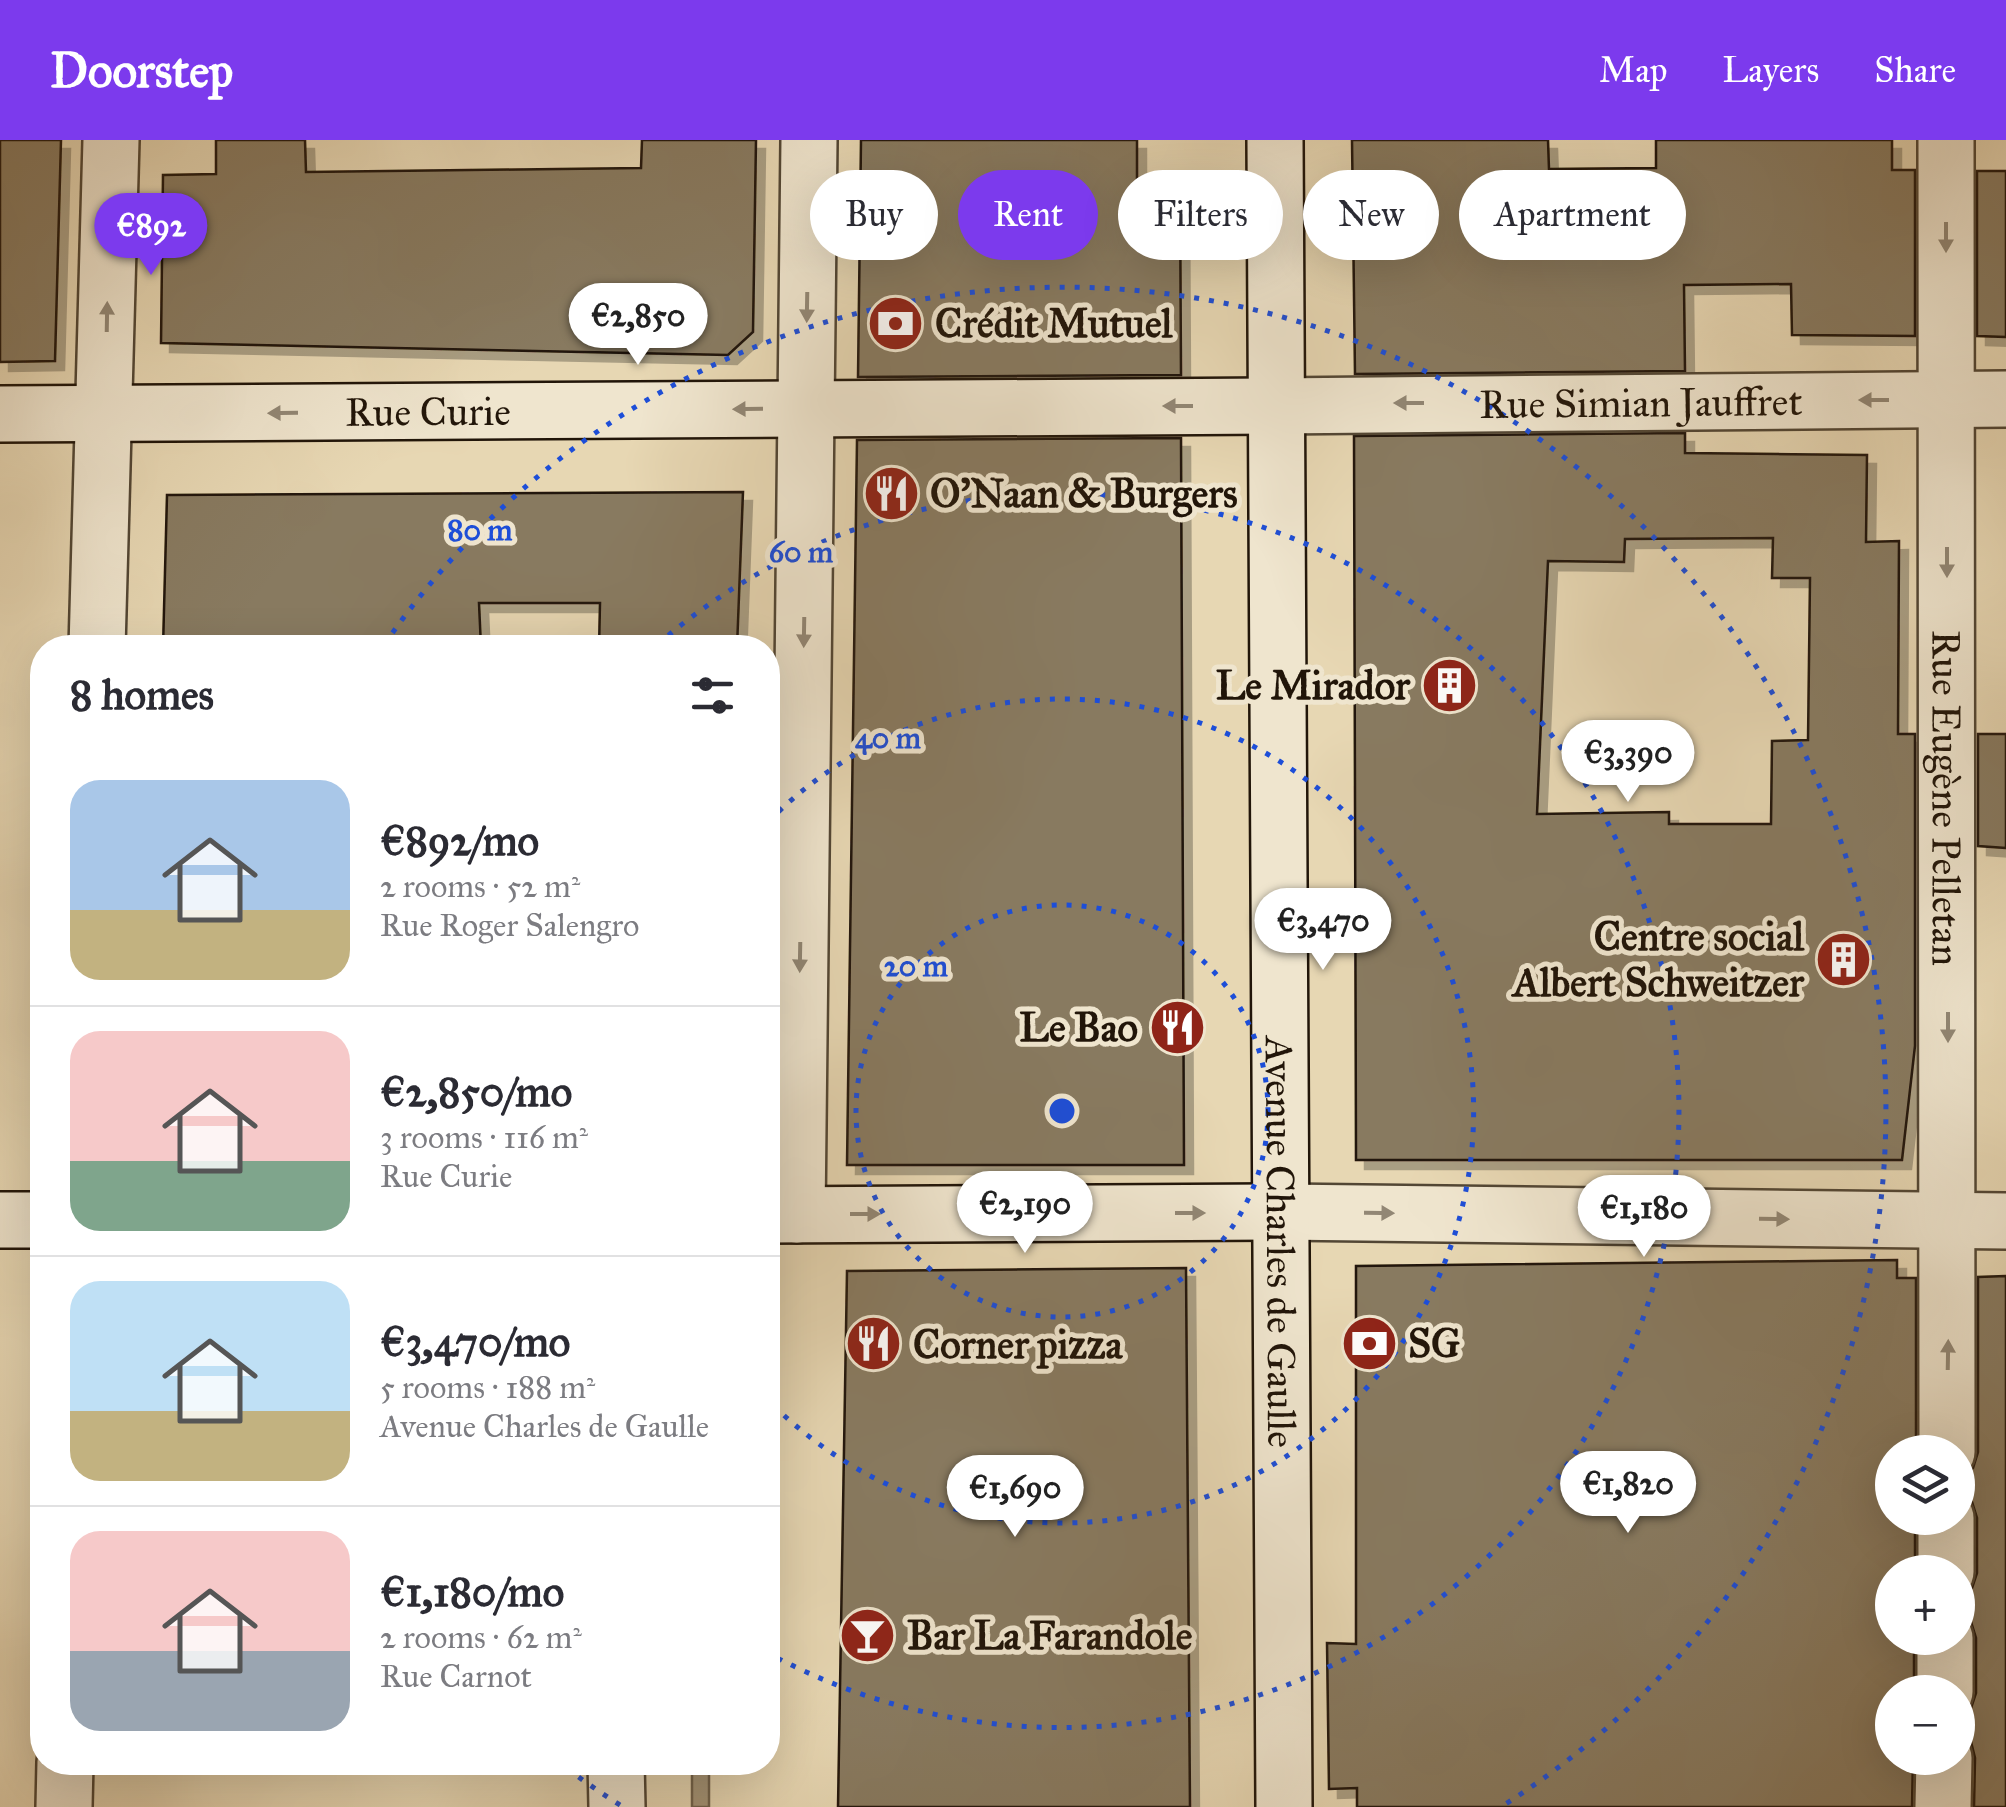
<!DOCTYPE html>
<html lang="en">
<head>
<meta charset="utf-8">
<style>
	body { margin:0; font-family:"IM FELL Great Primer",serif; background:#f7f7f7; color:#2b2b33; height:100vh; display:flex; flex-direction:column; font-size:38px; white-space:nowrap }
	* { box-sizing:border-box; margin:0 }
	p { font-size:32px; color:#7c7c81 }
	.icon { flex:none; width:55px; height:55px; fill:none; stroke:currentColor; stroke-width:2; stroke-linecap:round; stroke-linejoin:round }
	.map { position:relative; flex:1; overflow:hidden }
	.sheet { position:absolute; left:30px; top:495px; width:750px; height:1140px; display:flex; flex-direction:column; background:#fff; border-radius:40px; box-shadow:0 10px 40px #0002 }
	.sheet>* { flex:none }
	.top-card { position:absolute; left:810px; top:30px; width:950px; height:90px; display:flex; gap:20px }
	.buttons { position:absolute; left:1875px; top:1295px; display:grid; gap:20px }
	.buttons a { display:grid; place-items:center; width:100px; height:100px; border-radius:50%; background:#fff; box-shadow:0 10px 40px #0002; font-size:50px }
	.price { position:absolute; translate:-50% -85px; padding:0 22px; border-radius:35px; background:#fff; color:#222; font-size:32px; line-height:65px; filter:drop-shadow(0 2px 5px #0008) }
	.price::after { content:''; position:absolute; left:50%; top:60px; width:30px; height:22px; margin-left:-15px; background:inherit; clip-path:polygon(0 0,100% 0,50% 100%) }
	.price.selected { background:#7c3aed; color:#fff }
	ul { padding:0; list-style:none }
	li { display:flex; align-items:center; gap:30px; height:250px; padding:0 40px }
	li+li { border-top:2px solid #e1e1e2 }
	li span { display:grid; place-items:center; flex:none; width:280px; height:200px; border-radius:30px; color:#555 }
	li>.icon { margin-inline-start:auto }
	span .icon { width:120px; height:120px; fill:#fffc; stroke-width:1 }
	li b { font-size:42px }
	h2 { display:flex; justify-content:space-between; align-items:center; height:120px; padding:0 40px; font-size:42px }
	.chip { padding:0 35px; border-radius:45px; background:#fff; box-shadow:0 10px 40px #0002; font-size:35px; line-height:90px }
	.chip.selected { background:#7c3aed; color:#fff }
	header { display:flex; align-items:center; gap:60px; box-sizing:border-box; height:140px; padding:0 50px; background:#7c3aed; color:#fff }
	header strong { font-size:48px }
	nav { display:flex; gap:55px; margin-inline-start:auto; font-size:35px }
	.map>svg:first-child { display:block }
	.water { fill:#a49579; stroke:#70624c; stroke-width:2.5 }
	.building { fill:#887a61; stroke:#211509; stroke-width:2.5; fill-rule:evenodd; filter:url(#shadow) }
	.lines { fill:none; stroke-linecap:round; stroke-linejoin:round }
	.street-casing { stroke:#524634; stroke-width:60 }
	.secondary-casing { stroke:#211509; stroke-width:60 }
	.street { stroke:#efe5ce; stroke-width:55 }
	.secondary { stroke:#efe5ce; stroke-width:55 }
	.oneway { fill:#928775 }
	.ring { fill:none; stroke:#1d4ed8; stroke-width:5; stroke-dasharray:5 10 }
	.labels { text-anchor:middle; stroke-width:10; stroke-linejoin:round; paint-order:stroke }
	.poi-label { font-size:40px; font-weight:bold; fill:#211509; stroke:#efe5ce; text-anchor:start }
	.street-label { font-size:40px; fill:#211509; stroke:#efe5ce }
	.centre { fill:#1d4ed8; stroke:#efe5ce; stroke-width:5 }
	.ring-label { font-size:30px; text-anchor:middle; font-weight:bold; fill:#1d4ed8; stroke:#efe5ce; stroke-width:10; stroke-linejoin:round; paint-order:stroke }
</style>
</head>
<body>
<header>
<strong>Doorstep</strong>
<nav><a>Map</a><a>Layers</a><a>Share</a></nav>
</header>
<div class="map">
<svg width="2006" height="1667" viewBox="0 0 2006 1667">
	<defs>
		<filter id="shadow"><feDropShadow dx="9" dy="9" stdDeviation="0" flood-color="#0004"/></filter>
	</defs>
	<rect width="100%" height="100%" fill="#e7d7b3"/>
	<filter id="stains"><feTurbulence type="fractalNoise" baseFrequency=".002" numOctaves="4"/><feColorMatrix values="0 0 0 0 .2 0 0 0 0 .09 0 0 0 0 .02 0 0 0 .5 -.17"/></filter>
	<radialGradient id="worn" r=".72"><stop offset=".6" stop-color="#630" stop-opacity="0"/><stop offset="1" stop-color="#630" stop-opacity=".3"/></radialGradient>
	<rect class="water" x="692" y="1623" width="17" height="44"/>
	<g class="building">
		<polygon points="0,0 61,0 55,221 0,222"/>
		<polygon points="216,0 305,0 306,32 641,28 642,0 756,0 753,192 728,215 161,203 163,35 216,34"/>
		<polygon points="861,0 1137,0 1137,45 1180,44 1181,235 858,237"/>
		<polygon points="1352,0 1548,0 1549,29 1656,28 1656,0 1892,0 1892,30 1915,30 1915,196 1792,195 1791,144 1684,145 1685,231 1355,234"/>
		<polygon points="1977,31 2006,31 2006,197 1977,196"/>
		<path d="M 1685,293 L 1685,313 L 1867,315 L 1866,402 L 1899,401 L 1898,594 L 1915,594 L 1915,906 L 1902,1020 L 1356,1020 L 1354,296 ZM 1773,398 L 1772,438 L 1810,438 L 1808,600 L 1772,601 L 1771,684 L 1669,684 L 1669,672 L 1537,674 L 1548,421 L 1624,422 L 1625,399 Z"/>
		<polygon points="1181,298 1184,1025 847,1025 857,300"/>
		<polygon points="743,352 737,508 599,508 600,463 479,463 481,507 163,508 167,355"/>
		<polygon points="1978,594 2006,594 2006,708 1978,706"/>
		<polygon points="1897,1120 1897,1138 1916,1138 1916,1312 1892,1312 1892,1378 1915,1378 1915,1432 1892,1432 1892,1498 1914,1498 1914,1552 1892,1552 1892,1618 1913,1618 1912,1667 1357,1667 1357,1648 1329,1649 1327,1503 1356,1504 1356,1126"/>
		<polygon points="1186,1128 1190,1667 838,1667 847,1131"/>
		<polygon points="2006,1136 2006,1667 1974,1667 1975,1618 1971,1602 1958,1590 1958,1580 1971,1568 1976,1553 1976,1498 1971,1482 1958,1470 1958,1460 1972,1448 1977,1433 1977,1378 1972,1362 1958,1350 1958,1341 1973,1328 1978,1312 1978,1137"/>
	</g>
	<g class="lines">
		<defs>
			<g id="street">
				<path id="s1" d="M 1946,0 L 1947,1312"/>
				<path id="s2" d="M 1276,266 L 2006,259"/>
				<polyline points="97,508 111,0"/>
				<polyline points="1282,1072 2006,1081"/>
				<polyline points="797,1075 809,0"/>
				<polyline points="1946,1432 1946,1378"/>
				<polyline points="1945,1552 1945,1498"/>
				<polyline points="616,1622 617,1667"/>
				<polyline points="64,1667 65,1622"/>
				<polyline points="1943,1667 1944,1618"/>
			</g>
			<g id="secondary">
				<path id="s3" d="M 1275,0 L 1284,1667"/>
				<path id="s4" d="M 0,274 L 1276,266"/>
				<polyline points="768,1075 1282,1072"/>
				<polyline points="0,1080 42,1080"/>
			</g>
		</defs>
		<use href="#street" class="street-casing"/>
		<use href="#secondary" class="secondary-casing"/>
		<use href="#street" class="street"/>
		<use href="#secondary" class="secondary"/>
	</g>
	<defs><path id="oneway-solid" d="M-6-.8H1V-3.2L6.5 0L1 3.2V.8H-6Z" transform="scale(2.5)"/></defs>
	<g class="oneway">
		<use href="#oneway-solid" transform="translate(1946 97) rotate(90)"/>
		<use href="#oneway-solid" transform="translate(807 167) rotate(91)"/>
		<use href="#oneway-solid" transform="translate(107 177) rotate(-89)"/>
		<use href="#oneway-solid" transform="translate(1874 260) rotate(180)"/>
		<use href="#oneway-solid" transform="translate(1409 263) rotate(180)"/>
		<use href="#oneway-solid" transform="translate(1178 266) rotate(180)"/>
		<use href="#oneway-solid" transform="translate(748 269) rotate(179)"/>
		<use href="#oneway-solid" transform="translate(283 273) rotate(179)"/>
		<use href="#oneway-solid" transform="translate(1947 422) rotate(90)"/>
		<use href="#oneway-solid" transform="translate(804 492) rotate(91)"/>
		<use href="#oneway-solid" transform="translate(800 817) rotate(91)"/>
		<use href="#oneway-solid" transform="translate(1948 887) rotate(90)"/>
		<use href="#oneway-solid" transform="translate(1190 1073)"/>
		<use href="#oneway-solid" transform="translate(1379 1073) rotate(1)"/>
		<use href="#oneway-solid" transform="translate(865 1074)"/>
		<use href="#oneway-solid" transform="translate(1774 1079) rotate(1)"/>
		<use href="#oneway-solid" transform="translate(1948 1215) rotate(-89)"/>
	</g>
	<g class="ring">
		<circle cx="1062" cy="971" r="206"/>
		<path d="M768 682A412 412 0 1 1 768 1260"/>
		<path d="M657 505A617 617 0 1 1 768 1513"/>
		<path d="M620 1665A823 823 0 0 1 561 1624M384 505A823 823 0 1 1 1504 1665"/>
	</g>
	<defs>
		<symbol id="bank-disc" viewBox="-11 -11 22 22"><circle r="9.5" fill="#8f2418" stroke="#efe5ce"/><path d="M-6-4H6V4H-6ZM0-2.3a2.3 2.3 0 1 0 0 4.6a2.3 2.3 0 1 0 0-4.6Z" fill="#fff"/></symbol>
		<symbol id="restaurant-disc" viewBox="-11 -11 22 22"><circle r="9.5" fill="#8f2418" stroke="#efe5ce"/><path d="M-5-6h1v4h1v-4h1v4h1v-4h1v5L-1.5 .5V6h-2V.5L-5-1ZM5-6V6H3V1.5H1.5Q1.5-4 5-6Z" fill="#fff"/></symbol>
		<symbol id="building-disc" viewBox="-11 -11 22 22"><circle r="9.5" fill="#8f2418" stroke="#efe5ce"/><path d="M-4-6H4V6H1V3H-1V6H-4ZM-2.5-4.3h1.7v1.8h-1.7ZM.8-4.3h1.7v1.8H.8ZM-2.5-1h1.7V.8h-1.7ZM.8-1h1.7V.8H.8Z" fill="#fff"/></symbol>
		<symbol id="bar-disc" viewBox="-11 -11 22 22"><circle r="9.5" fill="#8f2418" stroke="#efe5ce"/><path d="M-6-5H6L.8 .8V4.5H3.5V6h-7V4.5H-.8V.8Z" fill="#fff"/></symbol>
	</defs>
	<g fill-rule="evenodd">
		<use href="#bank-disc" x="864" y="152" width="63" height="63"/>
		<use href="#restaurant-disc" x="860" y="322" width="63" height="63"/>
		<use href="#building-disc" x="1418" y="514" width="63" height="63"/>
		<use href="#building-disc" x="1812" y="788" width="63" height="63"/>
		<use href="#restaurant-disc" x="1146" y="856" width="63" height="63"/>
		<use href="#bank-disc" x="1338" y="1172" width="63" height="63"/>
		<use href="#restaurant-disc" x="842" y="1172" width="63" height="63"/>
		<use href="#bar-disc" x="836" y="1464" width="63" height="63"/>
	</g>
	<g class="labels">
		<g class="poi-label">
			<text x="935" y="197">Crédit Mutuel</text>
			<text x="930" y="367">O'Naan &amp; Burgers</text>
			<text x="1410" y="559" text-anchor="end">Le Mirador</text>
			<text x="1804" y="810" text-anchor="end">Centre social<tspan x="1804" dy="46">Albert Schweitzer</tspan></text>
			<text x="1138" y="901" text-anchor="end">Le Bao</text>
			<text x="1408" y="1217">SG</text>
			<text x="913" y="1218">Corner pizza</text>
			<text x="907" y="1509">Bar La Farandole</text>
		</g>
		<g class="street-label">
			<text dy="14" stroke="none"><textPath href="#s2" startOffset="365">Rue Simian Jauffret</textPath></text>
			<text dy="14" stroke="none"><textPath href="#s4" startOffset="428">Rue Curie</textPath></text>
			<text dy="14" stroke="none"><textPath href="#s1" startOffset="658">Rue Eugène Pelletan</textPath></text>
			<text dy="14" stroke="none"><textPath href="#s3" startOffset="1102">Avenue Charles de Gaulle</textPath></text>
		</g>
	</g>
	<circle cx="1062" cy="971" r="15" class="centre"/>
	<g class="ring-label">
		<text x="480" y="400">80 m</text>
		<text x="801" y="422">60 m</text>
		<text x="888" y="608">40 m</text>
		<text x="916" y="836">20 m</text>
	</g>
	<rect width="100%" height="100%" filter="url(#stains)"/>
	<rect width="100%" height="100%" fill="url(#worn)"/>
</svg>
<div class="buttons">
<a><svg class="icon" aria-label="layers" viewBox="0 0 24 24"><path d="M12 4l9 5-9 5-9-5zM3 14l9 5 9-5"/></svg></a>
<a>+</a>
<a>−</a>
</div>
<b class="price selected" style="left:151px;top:138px">€892</b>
<b class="price" style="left:638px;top:228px">€2,850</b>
<b class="price" style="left:1628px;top:665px">€3,390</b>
<b class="price" style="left:1323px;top:833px">€3,470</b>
<b class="price" style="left:1025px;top:1116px">€2,190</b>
<b class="price" style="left:1644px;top:1120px">€1,180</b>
<b class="price" style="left:1628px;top:1396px">€1,820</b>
<b class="price" style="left:1015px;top:1400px">€1,690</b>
<div class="top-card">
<a class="chip">Buy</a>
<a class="chip selected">Rent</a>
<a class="chip">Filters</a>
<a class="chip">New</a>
<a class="chip">Apartment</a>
</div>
<section class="sheet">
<h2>8 homes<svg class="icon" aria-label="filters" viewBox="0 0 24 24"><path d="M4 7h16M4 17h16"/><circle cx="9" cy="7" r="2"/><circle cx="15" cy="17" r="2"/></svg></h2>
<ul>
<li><span style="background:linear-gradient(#a9c7e8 65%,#c2b280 0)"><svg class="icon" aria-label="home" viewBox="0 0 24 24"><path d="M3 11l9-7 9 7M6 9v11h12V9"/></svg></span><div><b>€892/mo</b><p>2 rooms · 52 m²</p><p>Rue Roger Salengro</p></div></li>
<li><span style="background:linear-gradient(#f6c9c9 65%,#7fa58c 0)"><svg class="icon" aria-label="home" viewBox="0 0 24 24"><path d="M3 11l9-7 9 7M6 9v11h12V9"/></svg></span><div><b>€2,850/mo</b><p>3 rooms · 116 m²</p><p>Rue Curie</p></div></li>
<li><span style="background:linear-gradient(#bfe0f5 65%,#c2b280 0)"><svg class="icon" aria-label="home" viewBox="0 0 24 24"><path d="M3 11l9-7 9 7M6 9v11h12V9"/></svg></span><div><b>€3,470/mo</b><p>5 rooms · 188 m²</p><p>Avenue Charles de Gaulle</p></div></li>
<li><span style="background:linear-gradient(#f6c9c9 60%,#9aa5b1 0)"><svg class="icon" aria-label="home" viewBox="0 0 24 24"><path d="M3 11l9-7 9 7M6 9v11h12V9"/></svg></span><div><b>€1,180/mo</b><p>2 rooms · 62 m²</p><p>Rue Carnot</p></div></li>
</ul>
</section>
</div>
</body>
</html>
